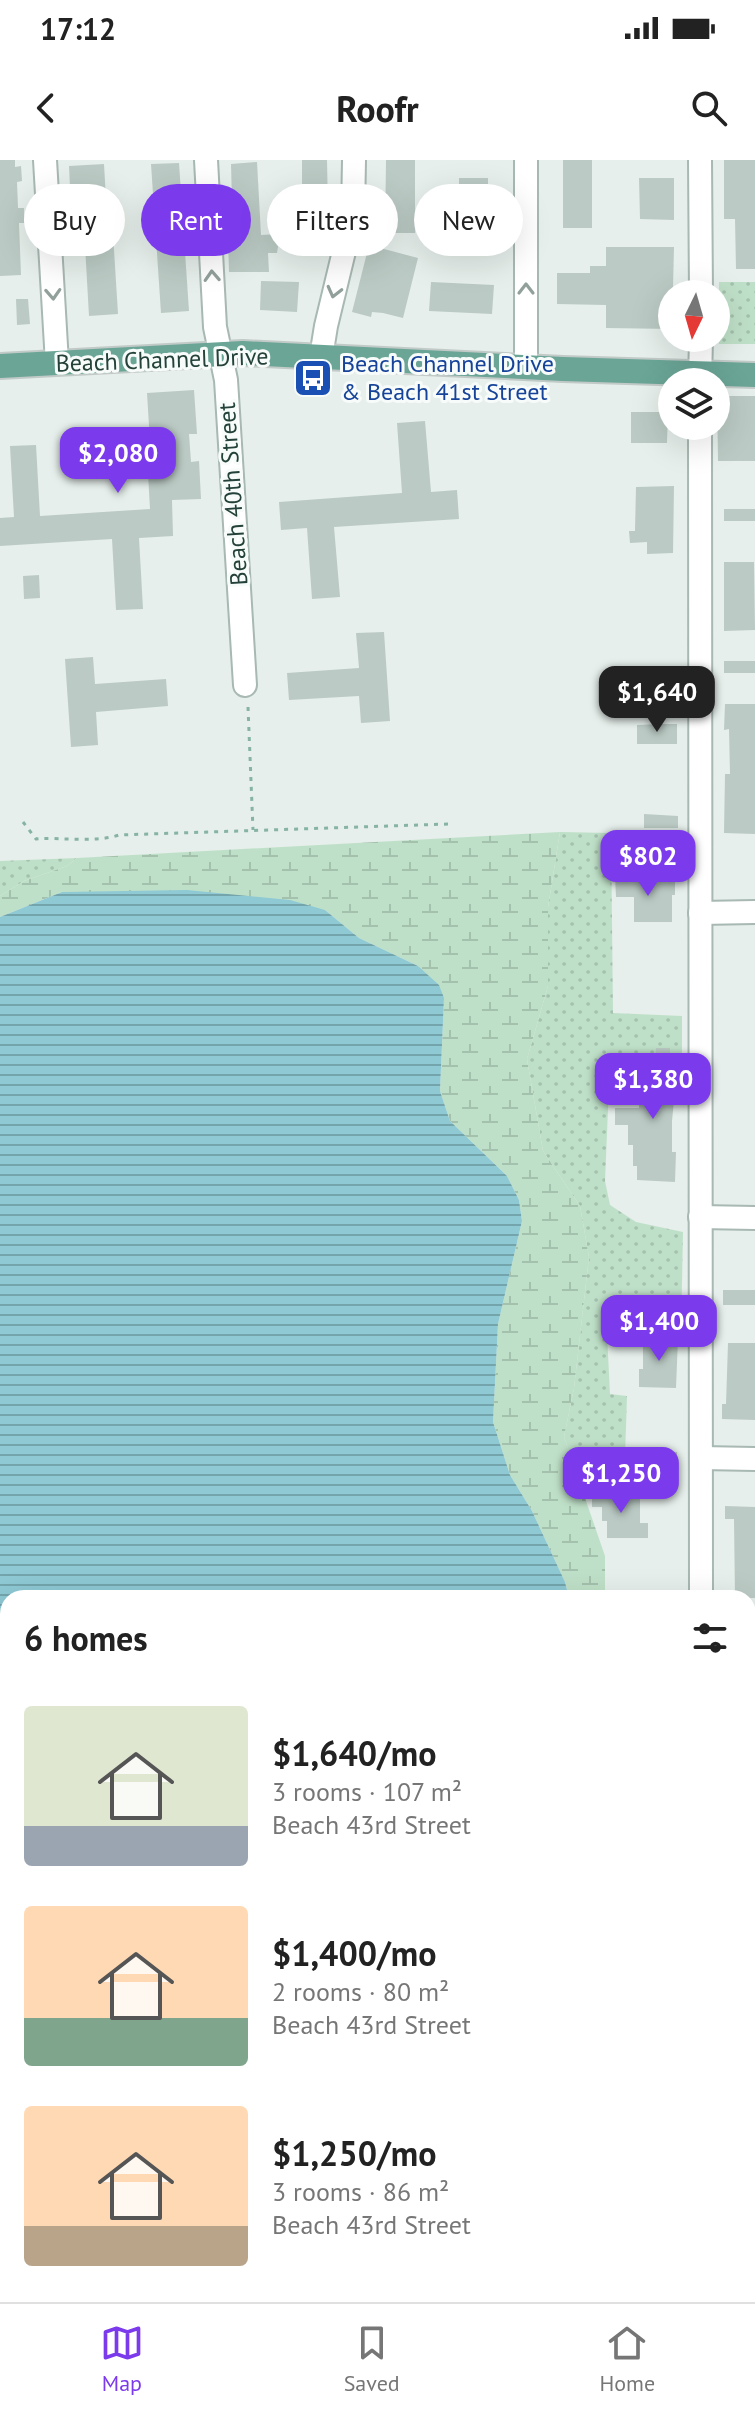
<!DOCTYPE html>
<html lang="en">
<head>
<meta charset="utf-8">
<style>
	body { margin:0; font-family:"PT Sans",sans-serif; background:#f2f2f2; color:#222; height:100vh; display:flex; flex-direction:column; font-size:30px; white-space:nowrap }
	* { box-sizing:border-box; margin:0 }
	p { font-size:26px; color:#767676 }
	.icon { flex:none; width:44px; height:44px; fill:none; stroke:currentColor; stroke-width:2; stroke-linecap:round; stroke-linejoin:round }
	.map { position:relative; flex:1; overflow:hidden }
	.drawer { position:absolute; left:0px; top:1430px; width:756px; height:712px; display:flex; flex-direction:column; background:#fff; border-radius:24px 24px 0 0; box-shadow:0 8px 32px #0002 }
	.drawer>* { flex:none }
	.banner { position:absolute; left:24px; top:24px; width:708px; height:72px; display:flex; gap:16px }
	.needle { width:52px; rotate:185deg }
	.tools { position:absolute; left:658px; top:120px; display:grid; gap:16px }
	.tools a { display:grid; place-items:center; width:72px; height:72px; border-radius:50%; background:#fff; box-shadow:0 8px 32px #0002; font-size:40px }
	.price { position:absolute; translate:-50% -68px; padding:0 18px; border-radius:16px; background:#7c3aed; color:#fff; font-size:26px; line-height:52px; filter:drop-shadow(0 2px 4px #0008) }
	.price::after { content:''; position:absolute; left:50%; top:48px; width:24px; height:18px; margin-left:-12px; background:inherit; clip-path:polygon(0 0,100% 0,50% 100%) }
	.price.active { background:#222; color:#fff }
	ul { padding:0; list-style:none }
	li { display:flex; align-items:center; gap:24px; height:200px; padding:0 24px }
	li span { display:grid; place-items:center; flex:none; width:224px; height:160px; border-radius:8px; color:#555 }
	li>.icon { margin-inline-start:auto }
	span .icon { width:96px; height:96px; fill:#fffc; stroke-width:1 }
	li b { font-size:34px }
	h2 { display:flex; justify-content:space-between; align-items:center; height:96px; padding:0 24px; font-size:34px }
	.pill { padding:0 28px; border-radius:36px; background:#fff; box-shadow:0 8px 32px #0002; font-size:28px; line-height:72px }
	.pill.active { background:#7c3aed; color:#fff }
	.status { display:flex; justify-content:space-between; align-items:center; height:56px; padding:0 40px; background:#fff; direction:ltr }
	.status svg { height:22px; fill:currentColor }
	header { display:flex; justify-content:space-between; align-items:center; height:104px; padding:0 24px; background:#fff; font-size:36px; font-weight:700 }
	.tabs { display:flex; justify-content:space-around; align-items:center; height:112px; border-top:2px solid #e0e0e0; background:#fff; font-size:22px; color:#767676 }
	.tabs a { display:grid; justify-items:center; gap:4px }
	.tabs .active { color:#7c3aed }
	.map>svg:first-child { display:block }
	.green { fill:url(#green-dots) }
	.wetland { fill:url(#wetland-marsh) }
	.water { fill:url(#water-rules) }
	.building { fill:#bbcac4 }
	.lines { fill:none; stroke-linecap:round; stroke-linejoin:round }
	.minor-casing { stroke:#a8b8b2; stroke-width:26 }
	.major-casing { stroke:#c2cac8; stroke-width:28 }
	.path { stroke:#86b3a5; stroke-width:3; stroke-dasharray:4 6; stroke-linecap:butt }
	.minor { stroke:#fff; stroke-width:22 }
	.major { stroke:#6aa596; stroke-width:24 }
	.oneway { stroke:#92a09c }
	.labels { text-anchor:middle; stroke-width:6; stroke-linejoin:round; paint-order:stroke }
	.street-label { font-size:24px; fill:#24423a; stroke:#f7fbf9 }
	.transit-label { font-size:24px; fill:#164399; stroke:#f7fbf9; text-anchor:start }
</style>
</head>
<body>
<div class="status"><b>17:12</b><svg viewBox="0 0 49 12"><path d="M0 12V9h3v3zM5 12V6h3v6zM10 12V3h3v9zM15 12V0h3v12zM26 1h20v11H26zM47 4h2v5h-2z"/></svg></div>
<header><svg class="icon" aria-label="back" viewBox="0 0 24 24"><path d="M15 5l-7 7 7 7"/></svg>Roofr<svg class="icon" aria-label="search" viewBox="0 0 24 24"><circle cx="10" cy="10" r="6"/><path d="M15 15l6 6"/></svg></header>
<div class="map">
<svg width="755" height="2142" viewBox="0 0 755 2142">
	<defs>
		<pattern id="green-dots" width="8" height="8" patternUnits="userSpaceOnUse" patternTransform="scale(2)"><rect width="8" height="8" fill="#bfe0c8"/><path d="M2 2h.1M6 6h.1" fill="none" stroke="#a4c1ad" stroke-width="1.8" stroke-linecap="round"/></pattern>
		<pattern id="wetland-marsh" width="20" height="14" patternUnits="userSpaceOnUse" patternTransform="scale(2)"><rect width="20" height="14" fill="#bfe0c8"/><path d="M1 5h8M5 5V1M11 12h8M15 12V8" fill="none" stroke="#a4c1ad"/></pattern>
		<pattern id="water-rules" width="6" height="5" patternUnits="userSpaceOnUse" patternTransform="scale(2)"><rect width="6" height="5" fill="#8ec9d4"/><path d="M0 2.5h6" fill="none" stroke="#74a5ad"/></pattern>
	</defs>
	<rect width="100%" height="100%" fill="#e6efeb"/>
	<g class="green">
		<rect x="719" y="122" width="36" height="62"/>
		<polygon points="560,672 611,673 613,853 682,856 682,899 610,901 605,1021 610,1045 636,1062 683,1072 681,1172 607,1174 610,1234 627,1236 625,1297 572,1301 564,1277 574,1228 589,1097 580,1046 543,991 527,899 548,826 548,747"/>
		<polygon points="77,698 67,706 24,721 0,736 0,701"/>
	</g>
	<polygon class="wetland" points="560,672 548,747 548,826 527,899 543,991 580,1046 589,1097 574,1228 564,1277 605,1396 605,1438 569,1438 565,1422 532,1351 510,1315 493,1262 498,1164 522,1061 519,1040 507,1016 450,961 440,931 444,838 418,806 359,778 325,750 62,732 0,757 0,736 24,721 67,706 77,698"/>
	<polygon class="water" points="187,730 290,740 325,750 359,778 418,806 439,825 444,838 440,931 450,961 507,1016 519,1040 522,1061 498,1164 493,1262 510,1315 532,1351 565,1422 569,1438 8,1438 8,2134 748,2134 748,1731 755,1722 755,2142 0,2142 0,757 62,732"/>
	<g class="building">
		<polygon points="0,0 15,0 15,7 21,6 22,21 17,22 18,48 24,48 24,63 19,63 21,115 0,116"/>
		<polygon points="302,0 327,0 328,51 302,51"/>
		<polygon points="386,0 415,0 415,73 385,73"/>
		<rect x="563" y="0" width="29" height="68"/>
		<polygon points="724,0 755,0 755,109 736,109 735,59 724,59"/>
		<polygon points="257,2 261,75 280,74 277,93 268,93 269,112 229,112 228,79 233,79 231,4"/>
		<polygon points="179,3 189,151 161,153 151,4"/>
		<polygon points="104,4 108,74 113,74 118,154 89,156 84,68 72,69 69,6"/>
		<rect x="459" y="18" width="29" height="70"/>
		<polygon points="639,18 674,18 674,60 640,59"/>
		<polygon points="369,85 418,98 403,158 383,153 372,152 371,157 352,152"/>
		<polygon points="606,87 674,87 672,169 606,168 606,145 557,144 557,113 590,113 590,106 606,106"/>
		<polygon points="261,121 299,122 297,152 260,150"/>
		<polygon points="431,122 494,125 492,154 429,151"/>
		<polygon points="16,139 28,139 30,164 17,165"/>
		<polygon points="194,230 197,274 189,274 191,302 199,301 201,339 172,340 173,376 139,378 143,449 116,450 112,379 0,386 0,358 14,357 10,286 36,285 40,356 150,349 148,314 124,315 122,284 150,282 147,233"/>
		<polygon points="717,236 755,236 755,301 718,301"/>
		<polygon points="631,252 668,252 667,283 631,283"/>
		<polygon points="425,261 431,332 457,330 459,359 334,367 340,437 312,439 307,368 281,370 279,342 402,333 397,263"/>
		<polygon points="674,326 673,393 647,394 647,382 630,383 629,371 635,371 636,327"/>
		<rect x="724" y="349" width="31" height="12"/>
		<polygon points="724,402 754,402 755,470 724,471"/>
		<polygon points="39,415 40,438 24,439 23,416"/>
		<polygon points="384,472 390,561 361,563 359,536 289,540 287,513 359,508 356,473"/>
		<polygon points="93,497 95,524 166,519 168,546 96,552 98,585 71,587 65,499"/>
		<rect x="724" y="501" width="31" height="12"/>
		<polygon points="725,544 755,544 755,674 724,673 725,614 730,614 729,569 724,570"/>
		<polygon points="661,564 677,564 677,584 637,584 637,565"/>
		<polygon points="644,654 678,656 678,668 644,668"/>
		<polygon points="615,715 628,715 628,720 675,721 675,735 672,735 672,762 634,762 634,737 616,737"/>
		<polygon points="656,888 670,888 669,907 678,907 678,940 674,940 672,961 672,992 676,992 675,1022 637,1020 637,1006 633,1006 633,985 628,985 628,965 615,965 615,948 639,948 640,907 655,907"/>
		<rect x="723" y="1130" width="32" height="15"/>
		<polygon points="643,1178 678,1178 676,1228 639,1227 639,1209 643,1209"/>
		<polygon points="728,1183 755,1183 755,1260 722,1259 722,1244 726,1244"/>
		<polygon points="677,1292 677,1310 641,1310 641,1293"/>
		<polygon points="592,1333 640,1333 640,1363 648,1363 648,1378 607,1378 607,1361 602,1361 602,1347 592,1347"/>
		<polygon points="725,1346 755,1347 755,1438 735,1438 734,1359 725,1359"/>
	</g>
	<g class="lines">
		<defs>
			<g id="minor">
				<polyline points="45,0 57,203"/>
				<polyline points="206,0 215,167 226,220 245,525"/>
				<polyline points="700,0 701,134"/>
				<polyline points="321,197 326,166 353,54 354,0"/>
				<polyline points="526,207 526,0"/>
				<polyline points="700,222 701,178"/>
				<polyline points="700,266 701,1438"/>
				<polyline points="700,753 755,752"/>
				<polyline points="700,1057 755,1058"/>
				<polyline points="701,1298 755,1299"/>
			</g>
			<polyline id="major" points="0,206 243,193 563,209 755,215"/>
		</defs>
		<use href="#minor" class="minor-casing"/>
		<use href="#major" class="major-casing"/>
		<g class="path">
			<polyline points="248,547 253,670"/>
			<path d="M 23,662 L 36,679 C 62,677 95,683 119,675 L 448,664"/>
		</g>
		<use href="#minor" class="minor"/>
		<use href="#major" class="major"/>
	</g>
	<defs><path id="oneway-chevron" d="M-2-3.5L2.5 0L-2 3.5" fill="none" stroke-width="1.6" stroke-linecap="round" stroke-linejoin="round" transform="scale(2)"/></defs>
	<g class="oneway">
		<use href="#oneway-chevron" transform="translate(212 116) rotate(-93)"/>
		<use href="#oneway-chevron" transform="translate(526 129) rotate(-90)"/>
		<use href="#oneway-chevron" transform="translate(334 132) rotate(104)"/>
		<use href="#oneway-chevron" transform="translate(53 134) rotate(87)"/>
	</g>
	<defs>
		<symbol id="bus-square" viewBox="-11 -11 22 22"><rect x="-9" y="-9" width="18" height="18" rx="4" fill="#1a4fb4" stroke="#f7fbf9"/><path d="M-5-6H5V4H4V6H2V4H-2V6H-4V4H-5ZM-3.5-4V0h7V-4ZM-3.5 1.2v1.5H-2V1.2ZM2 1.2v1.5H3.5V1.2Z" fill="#fff"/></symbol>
	</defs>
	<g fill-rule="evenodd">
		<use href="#bus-square" x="291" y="196" width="44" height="44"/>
	</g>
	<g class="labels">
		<g class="street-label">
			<text transform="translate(162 200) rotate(-2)" y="8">Beach Channel Drive</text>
			<text transform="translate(233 334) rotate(-94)" y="8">Beach 40th Street</text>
		</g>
		<g class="transit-label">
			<text x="341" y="212">Beach Channel Drive<tspan x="341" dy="28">&amp; Beach 41st Street</tspan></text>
		</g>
	</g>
</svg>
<div class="tools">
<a><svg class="needle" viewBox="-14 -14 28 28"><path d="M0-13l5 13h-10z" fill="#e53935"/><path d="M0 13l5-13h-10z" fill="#767676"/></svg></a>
<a><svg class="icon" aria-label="layers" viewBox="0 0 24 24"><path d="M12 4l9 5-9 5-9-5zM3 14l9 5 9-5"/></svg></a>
</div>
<b class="price" style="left:118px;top:335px">$2,080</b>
<b class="price active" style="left:657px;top:574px">$1,640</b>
<b class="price" style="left:648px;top:738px">$802</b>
<b class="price" style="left:653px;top:961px">$1,380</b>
<b class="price" style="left:659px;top:1203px">$1,400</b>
<b class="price" style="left:621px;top:1355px">$1,250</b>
<div class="banner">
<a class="pill">Buy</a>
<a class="pill active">Rent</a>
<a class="pill">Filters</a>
<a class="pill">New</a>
</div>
<section class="drawer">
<h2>6 homes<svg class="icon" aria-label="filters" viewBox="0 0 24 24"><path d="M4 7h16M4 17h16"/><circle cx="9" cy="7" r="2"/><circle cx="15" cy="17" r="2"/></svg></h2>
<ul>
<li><span style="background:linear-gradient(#dfe7d0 75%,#9aa5b1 0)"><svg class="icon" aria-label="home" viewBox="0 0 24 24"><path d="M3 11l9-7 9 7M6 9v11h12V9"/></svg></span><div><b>$1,640/mo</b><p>3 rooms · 107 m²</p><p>Beach 43rd Street</p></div></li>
<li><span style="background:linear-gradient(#ffd9b3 70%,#7fa58c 0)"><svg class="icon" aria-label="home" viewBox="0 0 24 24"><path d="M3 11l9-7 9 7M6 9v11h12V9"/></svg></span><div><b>$1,400/mo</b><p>2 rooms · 80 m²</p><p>Beach 43rd Street</p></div></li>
<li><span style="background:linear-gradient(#ffd9b3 75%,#b9a48a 0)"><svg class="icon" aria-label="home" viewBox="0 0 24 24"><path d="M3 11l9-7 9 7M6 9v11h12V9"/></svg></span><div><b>$1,250/mo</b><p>3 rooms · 86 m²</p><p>Beach 43rd Street</p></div></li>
</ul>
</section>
</div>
<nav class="tabs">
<a class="active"><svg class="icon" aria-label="map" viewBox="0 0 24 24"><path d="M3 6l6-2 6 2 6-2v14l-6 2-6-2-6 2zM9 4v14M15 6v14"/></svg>Map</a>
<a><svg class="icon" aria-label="saved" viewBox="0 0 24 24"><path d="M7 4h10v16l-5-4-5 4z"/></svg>Saved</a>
<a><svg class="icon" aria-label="home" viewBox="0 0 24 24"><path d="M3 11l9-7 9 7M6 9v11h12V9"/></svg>Home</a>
</nav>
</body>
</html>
